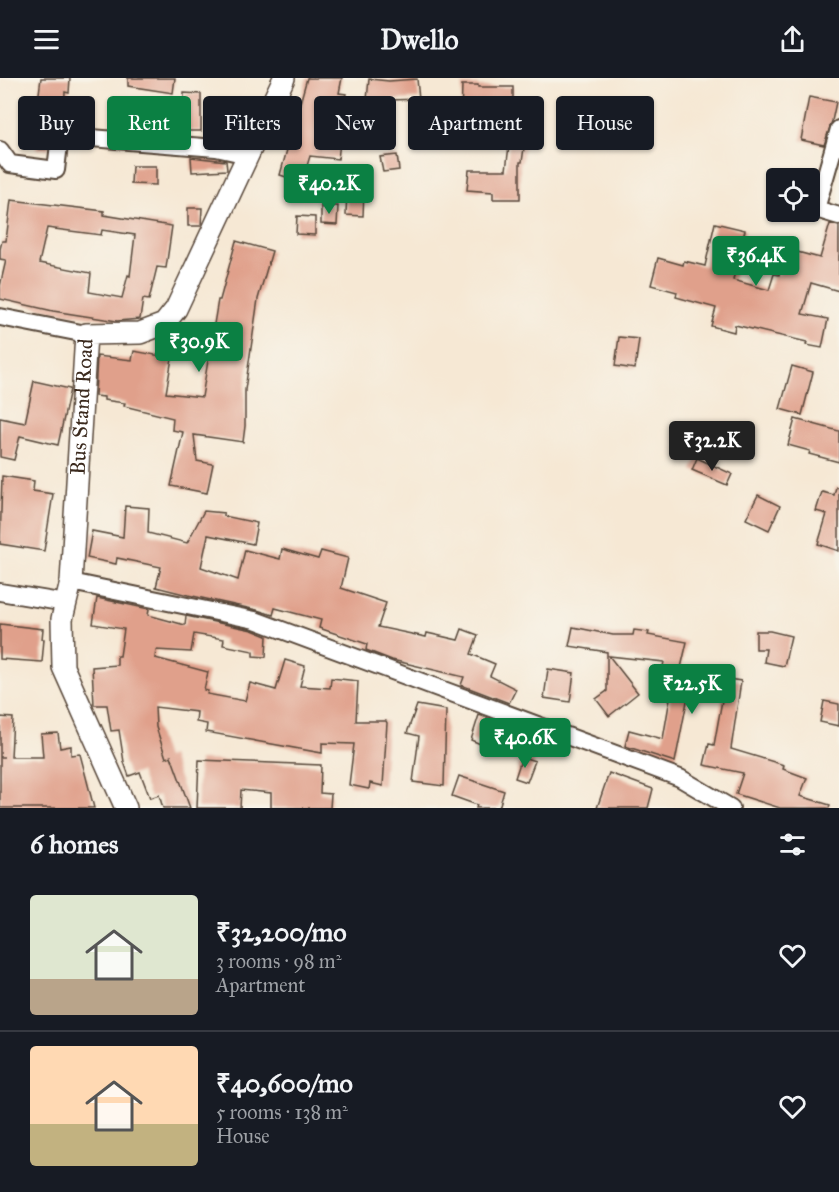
<!DOCTYPE html>
<html lang="en">
<head>
<meta charset="utf-8">
<style>
	body { margin:0; font-family:"IM FELL Great Primer",serif; background:#242831; color:#f1f3f6; height:100vh; display:flex; flex-direction:column; font-size:22px; white-space:nowrap }
	* { box-sizing:border-box; margin:0 }
	p { font-size:20px; color:#9ea1a6 }
	.icon { flex:none; width:33px; height:33px; fill:none; stroke:currentColor; stroke-width:2; stroke-linecap:round; stroke-linejoin:round }
	.map { position:relative; height:730px; overflow:hidden }
	.details { display:flex; flex-direction:column; background:#171b24; flex:1 }
	.details>* { flex:none }
	.guide { position:absolute; left:18px; top:18px; width:804px; height:54px; display:flex; gap:12px }
	.buttons { position:absolute; left:766px; top:90px; display:grid; gap:12px }
	.buttons a { display:grid; place-items:center; width:54px; height:54px; border-radius:6px; background:#171b24; box-shadow:0 2px 4px #0004; font-size:30px }
	.price { position:absolute; translate:-50% -51px; padding:0 14px; border-radius:6px; background:#0b8043; color:#fff; font-size:20px; line-height:39px; filter:drop-shadow(0 2px 3px #0008) }
	.price::after { content:''; position:absolute; left:50%; top:36px; width:18px; height:14px; margin-left:-9px; background:inherit; clip-path:polygon(0 0,100% 0,50% 100%) }
	.price.current { background:#222; color:#fff }
	ul { padding:0; list-style:none }
	li { display:flex; align-items:center; gap:18px; height:150px; padding:0 30px }
	li+li { border-top:2px solid #363941 }
	li span { display:grid; place-items:center; flex:none; width:168px; height:120px; border-radius:6px; color:#555 }
	li>.icon { margin-inline-start:auto }
	span .icon { width:72px; height:72px; fill:#fffc; stroke-width:1 }
	li b { font-size:26px }
	h2 { display:flex; justify-content:space-between; align-items:center; height:72px; padding:0 30px; font-size:26px }
	.chip { padding:0 21px; border-radius:6px; background:#171b24; box-shadow:0 2px 4px #0004; font-size:21px; line-height:54px }
	.chip.current { background:#0b8043; color:#fff }
	header { display:flex; justify-content:space-between; align-items:center; height:78px; padding:0 30px; background:#171b24; font-size:27px; font-weight:700 }
	.map>svg:first-child { display:block }
	.building { fill:#e0a08b; fill-rule:evenodd }
	.lines { fill:none; stroke-linecap:round; stroke-linejoin:round }
	.minor-casing { stroke:#574639; stroke-width:20 }
	.major-casing { stroke:#574639; stroke-width:24 }
	.minor { stroke:#fff; stroke-width:16 }
	.major { stroke:#fff; stroke-width:21 }
	.labels { text-anchor:middle; stroke-width:4.5; stroke-linejoin:round; paint-order:stroke }
	.street-label { font-size:21px; fill:#3b2a1e; stroke:#f7f3e8 }
</style>
</head>
<body>
<header><svg class="icon" aria-label="menu" viewBox="0 0 24 24"><path d="M4 6h16M4 12h16M4 18h16"/></svg>Dwello<svg class="icon" aria-label="share" viewBox="0 0 24 24"><path d="M12 15V3M7 8l5-5 5 5M5 13v7h14v-7"/></svg></header>
<div class="map">
<svg width="839" height="730" viewBox="0 0 839 730">
	<rect width="100%" height="100%" fill="#f7f3e8"/>
	<filter id="ink" filterUnits="userSpaceOnUse"><feTurbulence type="fractalNoise" baseFrequency=".0167" numOctaves="2"/><feDisplacementMap in="SourceGraphic" scale="12" xChannelSelector="R" yChannelSelector="G"/><feConvolveMatrix kernelMatrix="1 2 1 2 8 2 1 2 1" color-interpolation-filters="sRGB"/></filter>
	<filter id="wash" filterUnits="userSpaceOnUse"><feTurbulence type="fractalNoise" baseFrequency=".008" numOctaves="4" result="noise"/><feDisplacementMap in="SourceGraphic" scale="24" xChannelSelector="R" yChannelSelector="G"/><feGaussianBlur stdDeviation="1.35" result="paint"/><feColorMatrix in="noise" values="0 0 0 0 0 0 0 0 0 0 0 0 0 0 0 0 0 1.4 0 .05"/><feComposite in="paint" operator="in"/></filter>
	<g filter="url(#wash)">
		<rect width="100%" height="100%" fill="#f6e8d4"/>
		<g id="blocks">
			<g class="building">
				<polygon points="41,0 70,0 69,15 65,14 63,48 51,59 48,71 36,71 37,31"/>
				<polygon points="128,0 175,0 173,15 128,8"/>
				<polygon points="307,0 342,0 339,15 346,16 344,29 331,27 322,62 340,64 338,81 310,78 302,104 280,97"/>
				<polygon points="369,1 389,3 417,1 419,21 391,22 391,24 367,22"/>
				<polygon points="462,7 478,7 478,9 513,9 513,29 482,29 477,57 417,51 419,29 433,31 432,39 461,43"/>
				<polygon points="184,15 201,16 201,53 183,53"/>
				<polygon points="809,19 836,24 832,43 824,67 801,62"/>
				<polygon points="511,52 520,53 520,62 525,63 522,84 520,84 520,121 493,121 493,114 467,112 469,92 506,92"/>
				<polygon points="397,77 399,92 383,94 380,79"/>
				<polygon points="191,79 226,83 227,92 192,94"/>
				<polygon points="132,88 156,88 156,107 131,106"/>
				<polygon points="347,111 364,112 363,138 346,137"/>
				<path d="M 11,122 L 104,133 L 104,137 L 172,148 L 166,190 L 157,189 L 149,222 L 143,221 L 140,241 L 117,243 L 53,233 L 0,221 L 0,208 L 6,182 L 0,181 L 0,171 L 2,163 L 6,163 ZM 47,150 L 101,157 L 102,152 L 135,157 L 130,198 L 128,197 L 122,220 L 89,214 L 91,195 L 39,185 Z"/>
				<polygon points="321,128 338,128 337,147 321,146"/>
				<polygon points="188,130 202,130 201,148 188,148"/>
				<polygon points="297,138 315,139 315,157 296,156"/>
				<polygon points="715,145 745,152 733,202 769,212 774,196 779,197 786,171 820,180 830,146 839,148 839,213 811,205 802,236 828,241 822,270 806,267 807,264 735,247 734,254 711,248 716,230 676,219 677,214 651,207 658,180 683,187 684,183 705,188"/>
				<polygon points="236,163 272,173 258,221 245,312 245,348 243,364 194,357 197,383 213,386 207,415 171,408 183,354 172,352 173,340 124,328 125,325 104,322 104,319 95,318 97,278 132,282 134,273 172,280 166,315 202,319 218,222 220,222"/>
				<polygon points="619,259 639,261 635,291 615,288"/>
				<polygon points="792,288 813,294 802,337 780,331"/>
				<polygon points="34,303 70,311 58,367 20,358 14,382 0,379 0,340 25,345"/>
				<polygon points="795,341 839,353 839,384 809,376 810,373 788,367"/>
				<polygon points="697,380 732,396 727,407 692,392"/>
				<polygon points="2,398 34,403 33,413 53,416 44,473 0,466"/>
				<polygon points="836,409 839,410 839,473 818,466 827,436 816,433 822,414 834,417"/>
				<polygon points="758,417 780,428 769,452 746,441"/>
				<polygon points="125,428 149,430 148,455 187,465 204,433 224,435 224,438 257,445 253,466 208,457 201,489 238,502 245,472 280,481 282,471 318,481 321,473 348,480 341,510 386,525 378,549 426,559 427,555 458,562 462,551 478,557 471,576 495,586 490,598 516,611 509,625 461,607 464,599 392,582 366,572 367,566 319,550 321,542 275,530 273,537 257,532 188,517 156,509 161,489 117,480 116,486 87,480 92,453 123,459"/>
				<polygon points="97,520 149,531 148,537 185,547 186,538 252,552 267,558 266,579 253,578 253,573 223,567 224,561 194,556 191,574 156,572 155,580 208,594 204,612 208,613 207,616 245,623 250,605 276,612 285,582 305,588 300,608 330,610 331,600 358,603 356,643 386,643 387,645 383,708 370,705 369,711 349,707 354,666 322,665 322,675 206,654 207,646 196,644 197,634 155,629 156,649 166,680 171,678 190,730 163,730 159,717 150,720 140,694 129,698 124,684 119,652 111,653 107,627 94,627 92,589 117,587 117,578 120,578 124,551 93,546"/>
				<polygon points="0,546 43,551 42,561 44,561 42,584 0,581"/>
				<polygon points="573,549 613,557 633,557 634,552 649,554 648,557 687,564 680,594 741,603 731,671 784,687 783,691 807,700 800,718 830,727 829,730 780,730 736,716 743,695 704,687 709,666 714,667 723,617 689,613 675,684 625,668 629,652 663,661 672,609 659,607 664,584 609,578 638,615 609,638 596,621 607,613 607,574 569,568"/>
				<polygon points="756,553 770,553 791,558 784,588 764,584 766,571 756,571"/>
				<polygon points="548,591 574,595 570,624 544,620"/>
				<polygon points="824,623 839,626 839,648 820,644"/>
				<polygon points="417,627 446,632 444,708 413,704 419,658 407,655"/>
				<polygon points="479,637 499,644 490,670 471,662"/>
				<polygon points="0,639 13,640 11,679 43,679 41,656 58,655 60,670 71,668 71,677 80,676 94,730 0,730 0,679 4,679 0,679"/>
				<polygon points="522,679 535,683 527,704 515,700"/>
				<polygon points="199,682 321,687 320,715 331,716 330,730 271,730 271,715 241,712 240,730 197,730"/>
				<polygon points="609,695 653,711 648,730 597,730"/>
				<polygon points="459,698 504,713 499,730 476,730 477,727 452,718"/>
			</g>
		</g>
	</g>
	<g filter="url(#ink)">
		<use href="#blocks" fill-opacity="0" stroke="#574639" stroke-width="1.5"/>
		<g class="lines">
			<defs>
				<g id="minor">
					<polyline points="839,51 816,131 839,138"/>
					<polyline points="0,72 10,86 56,92 59,66 66,58 216,70 248,77"/>
					<polyline points="0,239 86,256"/>
					<polyline points="71,504 255,542 680,700 731,730"/>
					<polyline points="0,514 66,525"/>
				</g>
				<g id="major">
					<path id="s1" d="M 126,730 L 63,589 L 62,541 L 71,504 L 86,256 L 140,255 L 164,246 L 176,231 L 284,0"/>
				</g>
			</defs>
			<use href="#minor" class="minor-casing"/>
			<use href="#major" class="major-casing"/>
			<use href="#minor" class="minor"/>
			<use href="#major" class="major"/>
		</g>
	</g>
	<g class="labels">
		<g class="street-label">
			<text dy="7" stroke="none"><textPath href="#s1" startOffset="416">Bus Stand Road</textPath></text>
		</g>
	</g>
</svg>
<div class="buttons">
<a><svg class="icon" aria-label="locate" viewBox="0 0 24 24"><circle cx="12" cy="12" r="6"/><path d="M12 2v4M12 18v4M2 12h4M18 12h4"/></svg></a>
</div>
<b class="price" style="left:329px;top:137px">₹40.2K</b>
<b class="price" style="left:756px;top:209px">₹36.4K</b>
<b class="price" style="left:199px;top:295px">₹30.9K</b>
<b class="price current" style="left:712px;top:394px">₹32.2K</b>
<b class="price" style="left:692px;top:637px">₹22.5K</b>
<b class="price" style="left:525px;top:691px">₹40.6K</b>
<div class="guide">
<a class="chip">Buy</a>
<a class="chip current">Rent</a>
<a class="chip">Filters</a>
<a class="chip">New</a>
<a class="chip">Apartment</a>
<a class="chip">House</a>
</div>
</div>
<section class="details">
<h2>6 homes<svg class="icon" aria-label="filters" viewBox="0 0 24 24"><path d="M4 7h16M4 17h16"/><circle cx="9" cy="7" r="2"/><circle cx="15" cy="17" r="2"/></svg></h2>
<ul>
<li><span style="background:linear-gradient(#dfe7d0 70%,#b9a48a 0)"><svg class="icon" aria-label="home" viewBox="0 0 24 24"><path d="M3 11l9-7 9 7M6 9v11h12V9"/></svg></span><div><b>₹32,200/mo</b><p>3 rooms · 98 m²</p><p>Apartment</p></div><svg class="icon" aria-label="heart" viewBox="0 0 24 24"><path d="M12 20l-8-8c-3-5 5-10 8-4 3-6 11-1 8 4z"/></svg></li>
<li><span style="background:linear-gradient(#ffd9b3 65%,#c2b280 0)"><svg class="icon" aria-label="home" viewBox="0 0 24 24"><path d="M3 11l9-7 9 7M6 9v11h12V9"/></svg></span><div><b>₹40,600/mo</b><p>5 rooms · 138 m²</p><p>House</p></div><svg class="icon" aria-label="heart" viewBox="0 0 24 24"><path d="M12 20l-8-8c-3-5 5-10 8-4 3-6 11-1 8 4z"/></svg></li>
</ul>
</section>
</body>
</html>
